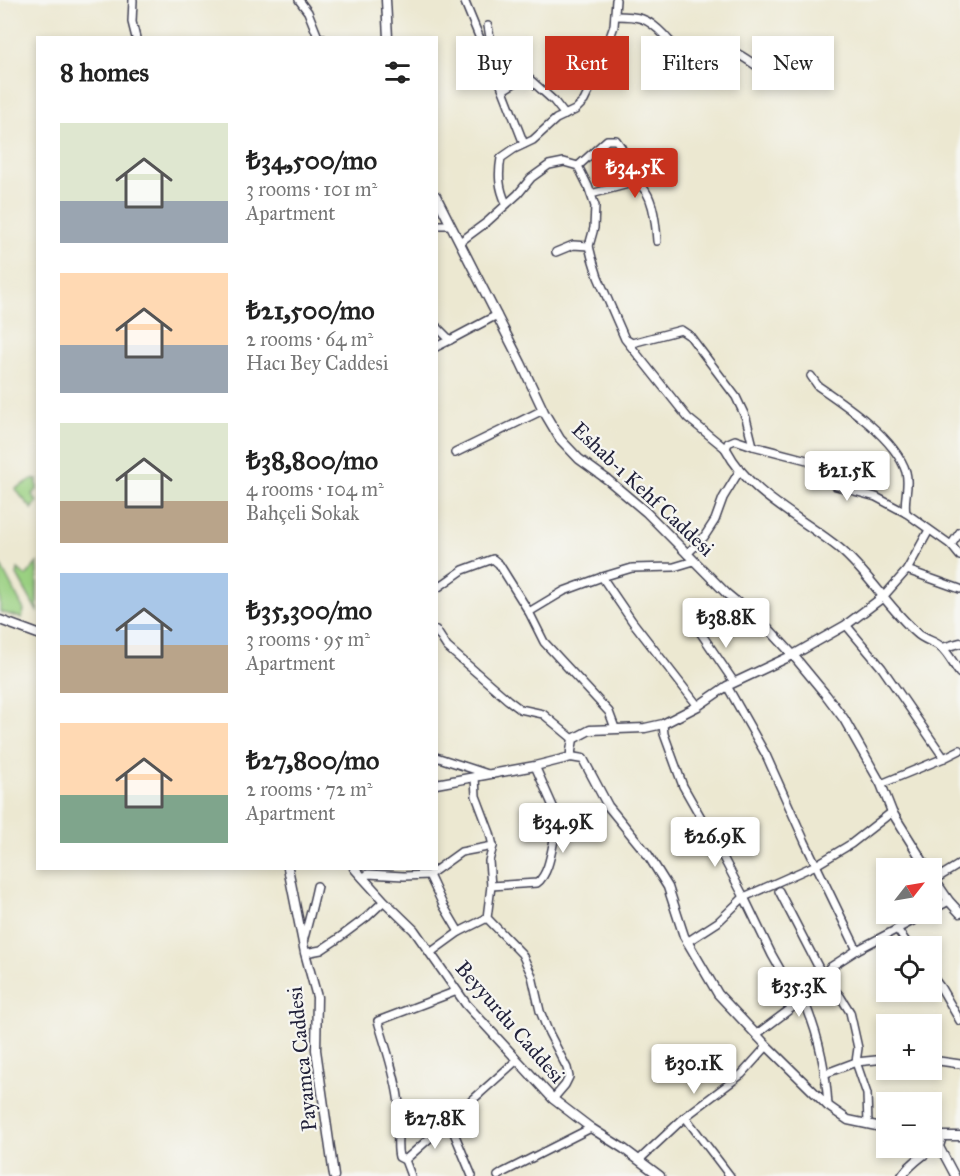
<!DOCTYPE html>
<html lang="en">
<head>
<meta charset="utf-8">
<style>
	body { margin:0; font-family:"IM FELL Great Primer",serif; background:#f6f6f6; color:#222; height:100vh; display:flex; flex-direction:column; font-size:22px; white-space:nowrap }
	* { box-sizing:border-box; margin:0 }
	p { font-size:20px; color:#767676 }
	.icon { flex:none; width:33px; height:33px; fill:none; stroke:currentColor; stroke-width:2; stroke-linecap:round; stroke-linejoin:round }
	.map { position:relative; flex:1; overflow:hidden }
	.panel { position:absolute; left:36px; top:36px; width:402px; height:834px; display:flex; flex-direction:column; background:#fff; border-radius:0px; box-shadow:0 3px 9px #0003 }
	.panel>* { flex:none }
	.hud { position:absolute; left:456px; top:36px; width:414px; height:54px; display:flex; gap:12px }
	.needle { width:39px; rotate:59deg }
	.controls { position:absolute; left:876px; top:858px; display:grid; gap:12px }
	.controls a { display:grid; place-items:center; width:66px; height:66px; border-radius:0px; background:#fff; box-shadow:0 3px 9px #0003; font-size:30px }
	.price { position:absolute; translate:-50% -51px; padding:0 14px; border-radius:6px; background:#fff; color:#222; font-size:20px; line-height:39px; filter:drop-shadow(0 2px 3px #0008) }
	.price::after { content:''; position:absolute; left:50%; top:36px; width:18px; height:14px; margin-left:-9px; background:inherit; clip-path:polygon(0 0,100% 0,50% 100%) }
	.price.active { background:#c8321e; color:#fff }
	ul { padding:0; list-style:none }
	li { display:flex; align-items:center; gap:18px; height:150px; padding:0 24px }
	li span { display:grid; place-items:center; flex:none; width:168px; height:120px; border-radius:0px; color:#555 }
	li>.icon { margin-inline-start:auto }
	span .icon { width:72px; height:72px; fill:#fffc; stroke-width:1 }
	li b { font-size:26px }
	h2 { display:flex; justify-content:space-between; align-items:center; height:72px; padding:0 24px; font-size:26px }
	.chip { padding:0 21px; border-radius:0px; background:#fff; box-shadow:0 3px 9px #0003; font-size:21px; line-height:54px }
	.chip.active { background:#c8321e; color:#fff }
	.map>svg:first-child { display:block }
	.green { fill:#9ad081; stroke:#5e795e; stroke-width:1.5 }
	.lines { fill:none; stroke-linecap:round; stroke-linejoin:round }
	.minor-casing { stroke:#404052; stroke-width:10 }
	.tertiary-casing { stroke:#404052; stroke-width:11 }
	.minor { stroke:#fff; stroke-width:7 }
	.tertiary { stroke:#fff; stroke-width:8 }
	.labels { text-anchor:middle; stroke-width:4.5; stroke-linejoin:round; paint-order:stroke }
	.street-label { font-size:21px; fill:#22223b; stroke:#f6f6f2 }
</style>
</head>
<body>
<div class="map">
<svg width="960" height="1176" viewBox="0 0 960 1176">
	<rect width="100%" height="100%" fill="#f6f6f2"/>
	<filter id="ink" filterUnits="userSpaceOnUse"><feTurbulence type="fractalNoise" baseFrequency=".0167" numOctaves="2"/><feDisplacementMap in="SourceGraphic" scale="12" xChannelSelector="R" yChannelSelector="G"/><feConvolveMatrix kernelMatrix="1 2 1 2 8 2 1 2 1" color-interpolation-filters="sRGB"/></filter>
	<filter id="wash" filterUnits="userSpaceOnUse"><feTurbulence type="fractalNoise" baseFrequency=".008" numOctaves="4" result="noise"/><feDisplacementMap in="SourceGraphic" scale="24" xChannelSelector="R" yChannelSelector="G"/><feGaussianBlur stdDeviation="1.35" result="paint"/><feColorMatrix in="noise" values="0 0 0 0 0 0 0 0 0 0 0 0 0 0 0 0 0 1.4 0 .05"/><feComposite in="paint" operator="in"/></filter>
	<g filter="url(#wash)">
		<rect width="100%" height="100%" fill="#ece8d1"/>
		<g class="green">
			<polygon points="37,479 37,490 32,494 37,502 32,509 15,489 31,480"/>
			<polygon points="37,563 37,611 17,575 18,569 26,576"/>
			<polygon points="0,564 24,610 22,618 0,612"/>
		</g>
	</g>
	<g filter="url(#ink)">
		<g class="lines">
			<defs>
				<g id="minor">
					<polyline points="133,0 132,22 136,38"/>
					<polyline points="299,0 308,12 318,37 322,38"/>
					<polyline points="464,0 483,46 492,62 524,144"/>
					<path d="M 615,16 C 638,16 647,17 664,35 C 670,41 673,47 682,49 C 694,53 706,43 719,46 C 733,48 758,67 771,76"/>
					<polyline points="488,26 494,60"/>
					<polyline points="503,90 526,76 554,101 565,115"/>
					<polyline points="578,166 607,140 616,140 621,147 627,161"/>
					<path d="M 591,194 L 632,183 C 653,183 656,225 657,241"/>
					<path d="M 506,203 C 499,188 498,175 501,158 L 514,149 L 533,140 L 556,119 L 575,110 L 584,101 L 597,74 L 614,26 L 616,0"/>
					<polyline points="436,225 450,225"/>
					<polyline points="460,242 487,222 518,194 531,178 549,165 564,162 578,166 588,186 595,206 594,228 589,246 592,258 598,277 625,339 688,418 726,449 728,443 735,440 753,446 807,460 836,486 876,497 906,513 951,545 960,556"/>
					<polyline points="556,252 573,245 589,246"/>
					<polyline points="436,326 450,340 497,315"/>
					<polyline points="627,340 632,343 681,330 690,336 736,397 746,418 753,446"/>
					<polyline points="436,347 450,340"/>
					<path d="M 811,376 L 818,386 C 846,405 896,439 906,472 C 910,487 903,499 906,513"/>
					<polyline points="455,453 543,410"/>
					<polyline points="951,545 960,532"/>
					<polyline points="687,554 704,537 715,520 723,498 740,470"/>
					<polyline points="907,570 960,589"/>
					<polyline points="602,577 632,621 698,706"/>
					<polyline points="436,589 463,570 493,559 499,564 529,612"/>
					<polyline points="883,597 907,570 929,530"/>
					<polyline points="846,625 882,668 944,758"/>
					<polyline points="698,629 734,682"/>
					<polyline points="436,630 447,647 508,700 520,709 543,714 573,739"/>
					<polyline points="727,686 766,755 805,842 857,950"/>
					<polyline points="663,724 664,734 683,786 716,844 744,897 772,955 785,978 797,1004"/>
					<polyline points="615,728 609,712 544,642 529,612 564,591 602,577 632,568 674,567 694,561"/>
					<polyline points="436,757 488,774"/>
					<polyline points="475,777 476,796 490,833 493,846 489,861 491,886 487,918 522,954 532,976 540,1011 548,1031 567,1068 569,1077 565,1085 553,1099"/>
					<polyline points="881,784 944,758 960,750"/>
					<polyline points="429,875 443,905 459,932"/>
					<polyline points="363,878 368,874 404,876 429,875 461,852 493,846"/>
					<polyline points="934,880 960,864"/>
					<path d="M 491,886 L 537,883 C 552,872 552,838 559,820 L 535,766"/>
					<polyline points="779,891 823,976"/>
					<polyline points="932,910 949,901"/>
					<polyline points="897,929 909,946"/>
					<path d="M 303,942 C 308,923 313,905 317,886"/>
					<polyline points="687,942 718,922 744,897 816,865 851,844 892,812"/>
					<polyline points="305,953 321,950 336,940 367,917 384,901"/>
					<polyline points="430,953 459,932 487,918"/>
					<polyline points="932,976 941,988 960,1021"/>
					<path d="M 803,999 C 818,1032 826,1070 828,1106"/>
					<polyline points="757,1034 797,1004 829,984"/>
					<polyline points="932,1060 960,1064"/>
					<polyline points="824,1074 856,1062 886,1059"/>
					<polyline points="685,1117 730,1176"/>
					<polyline points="868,1124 867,1094 856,1062 858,1048 850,1012 840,996 823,976 829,968 857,950 926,914"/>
					<polyline points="939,1146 955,1176"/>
					<path d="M 405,1160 L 399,1157 C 395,1140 401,1122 399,1105 C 397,1079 385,1046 378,1021 L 457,991"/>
					<polyline points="639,1160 685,1117 742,1074 767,1046"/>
					<polyline points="411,1176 405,1160 449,1121"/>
					<polyline points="472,1176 449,1121 517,1060"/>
					<polyline points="498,1176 504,1172 591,1128"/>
				</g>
				<g id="tertiary">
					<polyline points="386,0 388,38"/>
					<polyline points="436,196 521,363 544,412 560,439 579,459 608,480 646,512 727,594 768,628 793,655 826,695 844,719 881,784 892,812 927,868"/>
					<path d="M 726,449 C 750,495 801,517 839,548 C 869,573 888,608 917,633 C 924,640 934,641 941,647 C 948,653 954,665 960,673"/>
					<polyline points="0,620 38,634"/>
					<polyline points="942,648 960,643"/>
					<polyline points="571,757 571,751 573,739 590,730 645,728 663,724 698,706 727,686 793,655 846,625 883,597"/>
					<polyline points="436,784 535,766 571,757 583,759 608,806 648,855 668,887 684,936 718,994 767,1046 828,1106 848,1120 886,1128"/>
					<polyline points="288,868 305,953 317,997 316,1050 334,1176"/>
					<polyline points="354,868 384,901 414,930 466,1004 553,1099 591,1128 624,1149 660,1176"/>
					<polyline points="932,876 949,901 960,913"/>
					<polyline points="932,1135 937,1135 941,1140 939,1146 934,1148 932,1147"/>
					<polyline points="938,1136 960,1136"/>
					<path d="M 902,1176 C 910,1163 922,1157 932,1148"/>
				</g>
			</defs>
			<use href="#minor" class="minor-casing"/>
			<use href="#tertiary" class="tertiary-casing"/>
			<use href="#minor" class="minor"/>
			<use href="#tertiary" class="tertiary"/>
		</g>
	</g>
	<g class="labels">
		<g class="street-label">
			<text transform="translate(643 489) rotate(43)" y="7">Eshab-ı Kehf Caddesi</text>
			<text transform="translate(510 1022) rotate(49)" y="7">Beyyurdu Caddesi</text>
			<text transform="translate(302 1059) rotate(-96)" y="7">Payamca Caddesi</text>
		</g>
	</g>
</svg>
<div class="controls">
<a><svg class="needle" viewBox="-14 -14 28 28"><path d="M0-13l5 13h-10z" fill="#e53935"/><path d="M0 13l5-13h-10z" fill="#767676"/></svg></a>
<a><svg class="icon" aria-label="locate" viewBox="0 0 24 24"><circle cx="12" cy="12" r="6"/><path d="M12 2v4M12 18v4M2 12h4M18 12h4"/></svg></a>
<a>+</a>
<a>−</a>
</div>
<b class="price active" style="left:635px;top:199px">₺34.5K</b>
<b class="price" style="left:847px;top:502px">₺21.5K</b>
<b class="price" style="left:726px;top:649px">₺38.8K</b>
<b class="price" style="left:563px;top:854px">₺34.9K</b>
<b class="price" style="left:715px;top:868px">₺26.9K</b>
<b class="price" style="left:799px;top:1018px">₺35.3K</b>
<b class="price" style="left:694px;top:1095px">₺30.1K</b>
<b class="price" style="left:435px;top:1150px">₺27.8K</b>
<div class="hud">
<a class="chip">Buy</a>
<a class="chip active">Rent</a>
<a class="chip">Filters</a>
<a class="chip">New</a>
</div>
<section class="panel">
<h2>8 homes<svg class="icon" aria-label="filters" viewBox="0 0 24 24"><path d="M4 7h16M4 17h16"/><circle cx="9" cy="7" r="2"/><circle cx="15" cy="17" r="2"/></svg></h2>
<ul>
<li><span style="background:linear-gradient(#dfe7d0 65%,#9aa5b1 0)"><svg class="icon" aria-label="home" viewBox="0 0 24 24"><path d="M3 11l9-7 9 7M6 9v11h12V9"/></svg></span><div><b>₺34,500/mo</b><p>3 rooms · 101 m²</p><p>Apartment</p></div></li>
<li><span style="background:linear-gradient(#ffd9b3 60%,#9aa5b1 0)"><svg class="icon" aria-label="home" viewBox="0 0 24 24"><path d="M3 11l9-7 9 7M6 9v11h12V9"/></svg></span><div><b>₺21,500/mo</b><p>2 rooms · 64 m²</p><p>Hacı Bey Caddesi</p></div></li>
<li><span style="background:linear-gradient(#dfe7d0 65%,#b9a48a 0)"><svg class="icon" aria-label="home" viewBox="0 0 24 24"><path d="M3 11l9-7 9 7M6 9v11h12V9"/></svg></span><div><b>₺38,800/mo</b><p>4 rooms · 104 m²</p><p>Bahçeli Sokak</p></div></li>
<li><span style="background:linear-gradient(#a9c7e8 60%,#b9a48a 0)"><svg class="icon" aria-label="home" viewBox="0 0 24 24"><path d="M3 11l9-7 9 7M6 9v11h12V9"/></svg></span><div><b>₺35,300/mo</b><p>3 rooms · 95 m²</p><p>Apartment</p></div></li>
<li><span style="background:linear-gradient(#ffd9b3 60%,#7fa58c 0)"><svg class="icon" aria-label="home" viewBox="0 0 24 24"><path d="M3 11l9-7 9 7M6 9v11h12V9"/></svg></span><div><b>₺27,800/mo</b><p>2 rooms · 72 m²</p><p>Apartment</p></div></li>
</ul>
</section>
</div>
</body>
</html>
